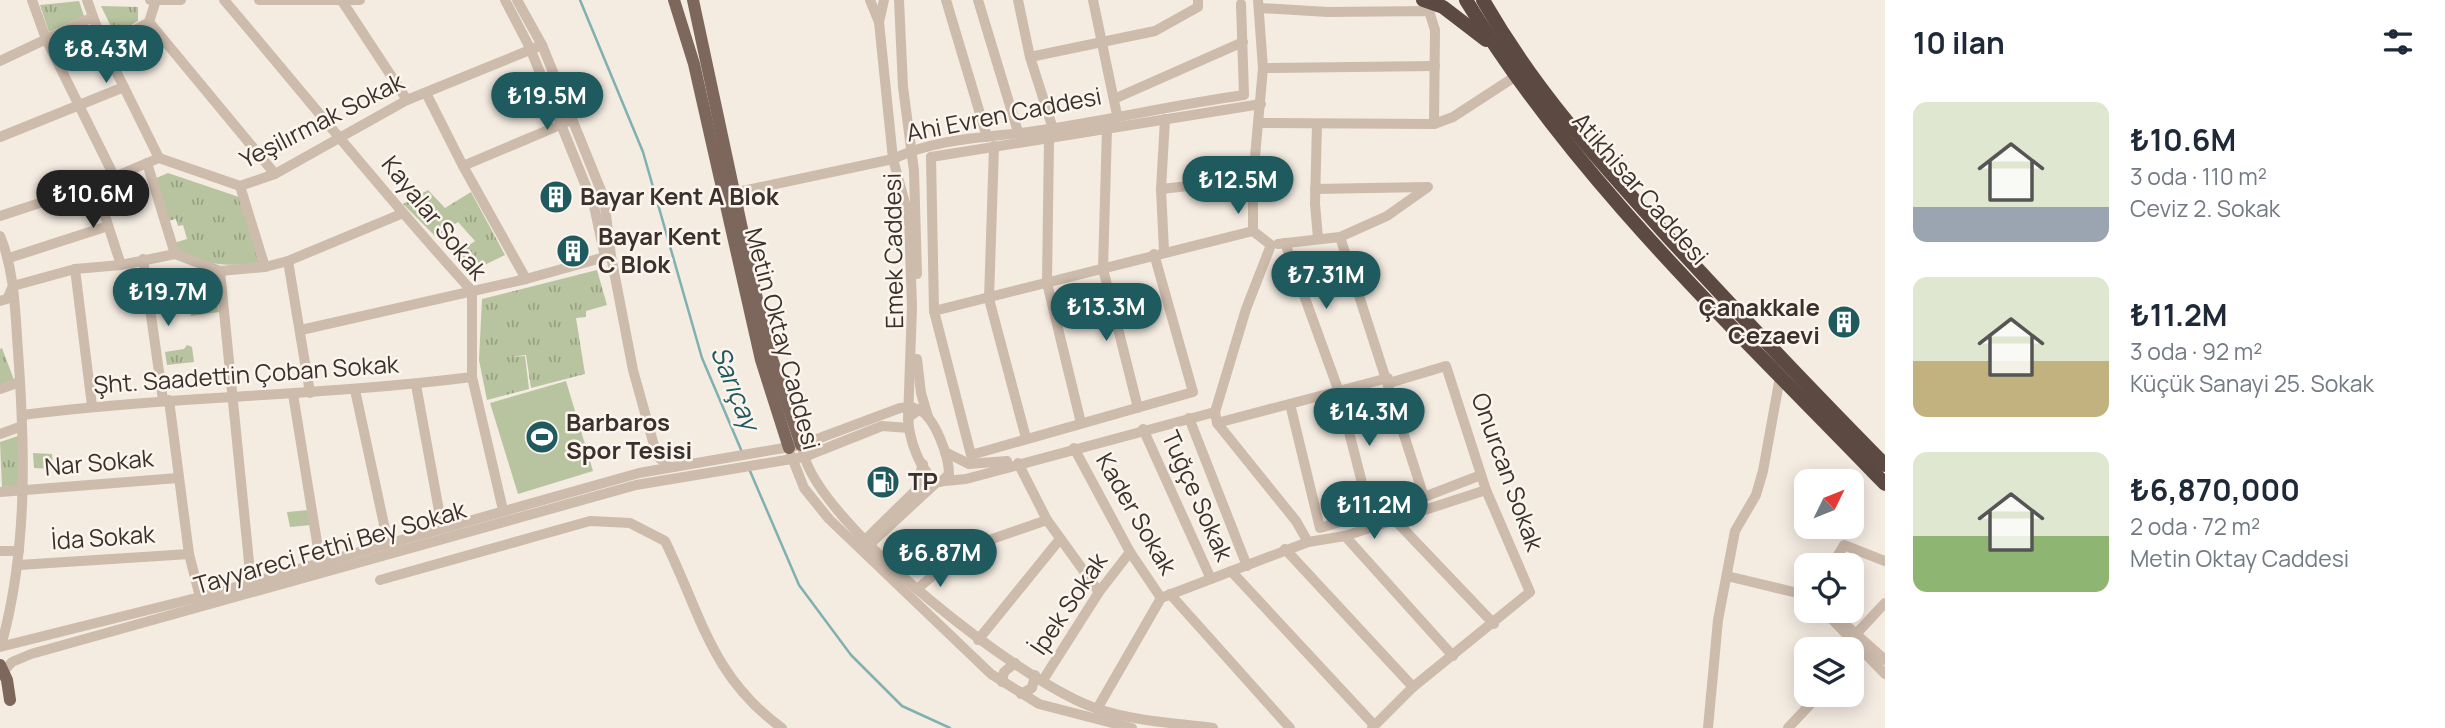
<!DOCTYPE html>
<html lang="tr">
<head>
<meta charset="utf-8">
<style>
	body { margin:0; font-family:Manrope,sans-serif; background:#f6f6f7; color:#1f2937; height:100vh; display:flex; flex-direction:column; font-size:26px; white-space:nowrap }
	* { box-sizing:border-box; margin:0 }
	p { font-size:23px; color:#747a83 }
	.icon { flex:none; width:38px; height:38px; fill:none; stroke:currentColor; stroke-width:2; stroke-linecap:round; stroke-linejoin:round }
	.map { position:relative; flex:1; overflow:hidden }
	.panel { display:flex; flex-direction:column; background:#fff; width:560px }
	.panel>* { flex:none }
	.needle { width:46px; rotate:47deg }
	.tools { position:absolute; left:1794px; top:469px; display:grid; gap:14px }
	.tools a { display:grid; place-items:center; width:70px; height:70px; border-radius:14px; background:#fff; box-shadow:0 4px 18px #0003; font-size:35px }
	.price { position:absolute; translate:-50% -60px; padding:0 16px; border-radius:24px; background:#1f5a5e; color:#fff; font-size:23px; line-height:46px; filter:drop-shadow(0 2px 4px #0008) }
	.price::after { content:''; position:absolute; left:50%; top:42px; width:21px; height:16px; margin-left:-10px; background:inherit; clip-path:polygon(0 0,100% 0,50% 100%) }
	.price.on { background:#222; color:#fff }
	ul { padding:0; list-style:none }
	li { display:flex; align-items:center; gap:21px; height:175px; padding:0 28px }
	li span { display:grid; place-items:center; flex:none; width:196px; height:140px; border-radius:14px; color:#555 }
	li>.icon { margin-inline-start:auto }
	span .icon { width:84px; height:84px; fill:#fffc; stroke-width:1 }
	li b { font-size:30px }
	h2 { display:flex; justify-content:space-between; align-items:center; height:84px; padding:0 28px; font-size:30px }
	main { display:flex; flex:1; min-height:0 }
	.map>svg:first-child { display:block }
	.grass { fill:url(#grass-tufts) }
	.garden { fill:#b8c4a0 }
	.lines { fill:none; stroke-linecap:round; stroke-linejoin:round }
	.stream { stroke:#7fb0b2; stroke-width:2.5 }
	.minor { stroke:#cdbbac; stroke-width:10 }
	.major { stroke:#7d675c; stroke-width:12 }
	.highway { stroke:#5c4a42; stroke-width:14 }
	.labels { text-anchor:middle; stroke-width:5; stroke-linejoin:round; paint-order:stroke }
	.street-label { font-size:24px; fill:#3b302b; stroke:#fbf5ee }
	.poi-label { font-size:24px; font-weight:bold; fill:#3b302b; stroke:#fbf5ee; text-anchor:start }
	.water-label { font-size:26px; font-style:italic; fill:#1f5a5e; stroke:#fbf5ee }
</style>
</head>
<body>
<main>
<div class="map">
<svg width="1885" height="728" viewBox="0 0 1885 728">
	<defs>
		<pattern id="grass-tufts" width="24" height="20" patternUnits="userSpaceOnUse" patternTransform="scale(1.75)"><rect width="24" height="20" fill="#b8c4a0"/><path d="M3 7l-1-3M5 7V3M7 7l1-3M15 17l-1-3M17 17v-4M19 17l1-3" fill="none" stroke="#97a083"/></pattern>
	</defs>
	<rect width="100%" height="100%" fill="#f4ebe1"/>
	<g class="grass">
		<polygon points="79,1 84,16 49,32 40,5"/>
		<polygon points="101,6 138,7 138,21 115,35"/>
		<path d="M 168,173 L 242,198 L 260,263 C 224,267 209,265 176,251 L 174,243 L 187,239 L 183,225 L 178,226 L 176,219 L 168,221 L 154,179 Z"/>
		<polygon points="428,190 445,208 471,192 505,255 468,273 453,256 475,241 458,222 436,237 403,204"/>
		<polygon points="597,270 607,305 586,311 586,317 576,318 585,374 531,388 526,355 508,357 525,356 529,389 487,400 479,360 482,299"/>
		<polygon points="182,276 185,303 159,307 157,278"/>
		<polygon points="217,299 219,312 191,316 189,304"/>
		<polygon points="187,345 192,347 194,362 167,365 165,352 184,349"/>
		<polygon points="2,348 14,380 0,385 0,349"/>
		<polygon points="18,436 19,486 2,487 0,442"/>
		<polygon points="33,453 52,454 53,469 34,468"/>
		<polygon points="309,510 311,525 290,527 287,512"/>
	</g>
	<polygon class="garden" points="566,381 593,471 518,494 490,403"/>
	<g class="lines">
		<g class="stream">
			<polyline points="580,0 643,152 702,358 742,452"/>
			<polyline points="750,471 799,585 851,655 902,706 950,728"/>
		</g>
		<g class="minor">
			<polyline points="32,0 46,39 114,176"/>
			<polyline points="87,0 104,47 159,158"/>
			<polyline points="150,0 181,0"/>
			<polyline points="156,0 149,22 275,174"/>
			<path d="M 224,0 C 307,97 386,197 472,291 L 472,377 L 503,510"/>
			<polyline points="259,0 360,0"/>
			<polyline points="517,0 542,45 604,198 611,256 633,370 657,456 670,467"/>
			<polyline points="870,0 879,22"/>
			<polyline points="884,0 879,22 893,159 909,218 912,307 908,420"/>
			<polyline points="899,0 903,87 914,171 917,274"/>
			<polyline points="946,0 987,137"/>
			<polyline points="978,0 1018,132"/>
			<polyline points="1018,0 1030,57 1053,129"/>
			<polyline points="1093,0 1117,115"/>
			<polyline points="1258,0 1263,68 1253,179 1253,231 1271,245 1246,309 1215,412 1217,423 1388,378"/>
			<polyline points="342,1 407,100"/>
			<polyline points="1260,8 1328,12 1429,11 1435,30 1434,124"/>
			<polyline points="104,47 149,22"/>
			<polyline points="1030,57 1155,31 1198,7 1198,0"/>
			<polyline points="0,61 91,18"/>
			<polyline points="1263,68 1435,66"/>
			<polyline points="426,93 463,166 526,279"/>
			<polyline points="1114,99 1243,42"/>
			<polyline points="1260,123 1434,124 1453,117 1516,76"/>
			<polyline points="1317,124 1315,204 1318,238"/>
			<polyline points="1107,129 1103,269 1138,408"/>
			<polyline points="0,137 124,87"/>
			<polyline points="1049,140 1047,283 1081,423"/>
			<polyline points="994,146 989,299 1026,438"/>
			<polyline points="147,163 175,254"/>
			<polyline points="463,166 565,123"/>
			<polyline points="95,185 121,265"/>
			<polyline points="240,186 265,267"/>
			<polyline points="1161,189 1253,179"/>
			<polyline points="1315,189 1427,187"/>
			<path d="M 733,193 L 893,159 C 943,135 1001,138 1055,128 C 1118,118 1180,104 1244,95 L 1241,4"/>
			<polyline points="0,216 95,185 159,158 240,186 275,174 407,100 542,45"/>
			<path d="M 0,236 C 15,272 15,311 18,351 C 25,449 28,550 1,646"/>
			<polyline points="1340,237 1424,497"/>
			<polyline points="1285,243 1338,389 1370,514"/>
			<polyline points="1278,244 1340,237 1387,216 1428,187"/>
			<polyline points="1164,251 1161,189 1165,119"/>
			<polyline points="1154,254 1193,392 971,455 934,311 931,157 1261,104"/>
			<polyline points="9,258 108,226"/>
			<polyline points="143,259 163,400"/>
			<polyline points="288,261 310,393"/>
			<polyline points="75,269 92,406"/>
			<polyline points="220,271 251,582"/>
			<polyline points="0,301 7,299 13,286 75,269 121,265 175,254 220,271 265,267 288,261 401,214"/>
			<polyline points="934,311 1253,231"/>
			<polyline points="301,330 526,279 605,257 594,206 530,48 505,0"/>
			<polyline points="917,359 921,393 928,417"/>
			<polyline points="416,385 442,527"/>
			<polyline points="0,389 20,382"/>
			<polyline points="355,390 388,543"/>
			<polyline points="293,394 321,567"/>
			<polyline points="169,400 189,554 200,597"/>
			<polyline points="1290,404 1320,528 1424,497 1481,475"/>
			<path d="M 919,410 C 935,417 949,457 949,474 L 941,482 C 922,480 906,433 909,417 Z"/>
			<path d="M 22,415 C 172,396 322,396 472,377"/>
			<polyline points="1189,418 1247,566"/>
			<polyline points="1143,429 1211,579"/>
			<polyline points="0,434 22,426"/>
			<polyline points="1074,448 1130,552 1161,598 1097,709"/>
			<path d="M 803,452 C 820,526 1025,686 1098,709 C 1134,721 1175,723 1213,728"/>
			<polyline points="945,452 969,464 1007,461"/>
			<polyline points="791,455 804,488 829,519 991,674 1039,704 1132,728"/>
			<polyline points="1018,463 1047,520 1099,592"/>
			<polyline points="945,481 966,479 1215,412"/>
			<polyline points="0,492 178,478"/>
			<polyline points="1393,518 1494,624"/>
			<polyline points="1345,536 1453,656"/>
			<polyline points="866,539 915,491 923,464"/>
			<polyline points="1308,542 1345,536 1486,490"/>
			<polyline points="870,544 937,482"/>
			<polyline points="1285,549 1413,687"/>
			<polyline points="0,551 19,551"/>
			<polyline points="19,565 189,554"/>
			<polyline points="1832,565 1844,545 1885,561"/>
			<polyline points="1231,571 1374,725"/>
			<polyline points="1727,576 1806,595"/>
			<path d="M 380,580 L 590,521 L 630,523 L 665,541 C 701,614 711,677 782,728"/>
			<polyline points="917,589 966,548 1047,520"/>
			<polyline points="1170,594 1290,728"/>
			<polyline points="1161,598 1308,542 1296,521 1217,423"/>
			<polyline points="1824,611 1885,674"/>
			<polyline points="1836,616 1885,660"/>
			<polyline points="978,640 1060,539"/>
			<polyline points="0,647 200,597 639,473 801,445 900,408 911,407 923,411"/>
			<polyline points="1852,660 1860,650 1857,633 1885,603"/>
			<polyline points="3,672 12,662 31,654 636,485 804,457 882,426 909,428"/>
			<polyline points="1043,680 1099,592 1130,552"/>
			<polyline points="1002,682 1004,672 1015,663"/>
			<polyline points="1021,694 1032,688 1035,675"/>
			<polyline points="1372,728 1413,687 1530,592 1486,490 1446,366 1389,383"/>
			<polyline points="1708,728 1718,620 1735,531 1756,495 1763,471 1780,377"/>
			<polyline points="1788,728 1819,695"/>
		</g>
		<g class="major">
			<polyline points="674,0 694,64 761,360 789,448"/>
			<polyline points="693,0 766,341 801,445"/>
			<polyline points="0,665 7,680 10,700"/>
		</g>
		<g class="highway">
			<polyline points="1423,0 1443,7 1486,40"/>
			<path d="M 1466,0 C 1577,183 1738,331 1885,484"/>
			<path d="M 1483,0 C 1535,91 1599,161 1669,238 C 1740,315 1811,390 1885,465"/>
		</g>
	</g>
	<defs>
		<symbol id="building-disc" viewBox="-11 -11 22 22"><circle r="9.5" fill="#1f5a5e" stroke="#fbf5ee"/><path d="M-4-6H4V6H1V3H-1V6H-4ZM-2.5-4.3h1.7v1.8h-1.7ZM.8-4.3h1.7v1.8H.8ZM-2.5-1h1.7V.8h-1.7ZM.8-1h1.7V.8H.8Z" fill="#fff"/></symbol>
		<symbol id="stadium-disc" viewBox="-11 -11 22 22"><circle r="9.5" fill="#1f5a5e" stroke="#fbf5ee"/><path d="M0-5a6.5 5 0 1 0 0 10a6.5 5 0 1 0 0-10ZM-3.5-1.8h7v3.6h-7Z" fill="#fff"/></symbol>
		<symbol id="fuel-disc" viewBox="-11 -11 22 22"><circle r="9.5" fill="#1f5a5e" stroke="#fbf5ee"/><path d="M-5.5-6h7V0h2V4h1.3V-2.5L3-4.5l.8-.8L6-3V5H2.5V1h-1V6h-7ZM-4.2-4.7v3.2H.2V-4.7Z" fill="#fff"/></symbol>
	</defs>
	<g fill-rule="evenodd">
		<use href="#building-disc" x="537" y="178" width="38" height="38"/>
		<use href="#building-disc" x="554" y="232" width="38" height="38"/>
		<use href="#building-disc" x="1825" y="303" width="38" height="38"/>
		<use href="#stadium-disc" x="523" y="418" width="38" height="38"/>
		<use href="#fuel-disc" x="864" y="463" width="38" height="38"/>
	</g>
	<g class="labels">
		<g class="street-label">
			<text transform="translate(1004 115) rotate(-11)" y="8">Ahi Evren Caddesi</text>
			<text transform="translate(322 121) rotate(-27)" y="8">Yeşilırmak Sokak</text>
			<text transform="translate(1640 189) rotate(49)" y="8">Atikhisar Caddesi</text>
			<text transform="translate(434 218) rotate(51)" y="8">Kayalar Sokak</text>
			<text transform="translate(894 251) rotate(-91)" y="8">Emek Caddesi</text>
			<text transform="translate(782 339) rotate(75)" y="8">Metin Oktay Caddesi</text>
			<text transform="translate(246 375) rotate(-4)" y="8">Şht. Saadettin Çoban Sokak</text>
			<text transform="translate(99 463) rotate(-5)" y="8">Nar Sokak</text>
			<text transform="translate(1507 472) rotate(70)" y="8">Onurcan Sokak</text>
			<text transform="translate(1197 496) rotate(66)" y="8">Tuğçe Sokak</text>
			<text transform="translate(1136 514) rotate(60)" y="8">Kader Sokak</text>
			<text transform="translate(103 538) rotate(-4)" y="8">İda Sokak</text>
			<text transform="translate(330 548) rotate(-16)" y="8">Tayyareci Fethi Bey Sokak</text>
			<text transform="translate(1069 604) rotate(-56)" y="8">İpek Sokak</text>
		</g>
		<g class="poi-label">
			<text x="580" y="205">Bayar Kent A Blok</text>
			<text x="598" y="245">Bayar Kent<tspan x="598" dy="28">C Blok</tspan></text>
			<text x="1820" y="316" text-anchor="end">Çanakkale<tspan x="1820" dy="28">Cezaevi</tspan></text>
			<text x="566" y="431">Barbaros<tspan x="566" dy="28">Spor Tesisi</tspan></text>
			<text x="908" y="490">TP</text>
		</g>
		<g class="water-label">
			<text transform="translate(735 388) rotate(68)" y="9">Sarıçay</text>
		</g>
	</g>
</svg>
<div class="tools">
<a><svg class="needle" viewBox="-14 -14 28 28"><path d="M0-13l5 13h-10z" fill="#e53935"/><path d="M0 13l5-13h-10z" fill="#747a83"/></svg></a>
<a><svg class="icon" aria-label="locate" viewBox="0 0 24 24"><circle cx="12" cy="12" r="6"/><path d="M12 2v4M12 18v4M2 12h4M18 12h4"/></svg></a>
<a><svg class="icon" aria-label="layers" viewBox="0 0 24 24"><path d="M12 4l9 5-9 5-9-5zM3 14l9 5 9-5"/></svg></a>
</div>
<b class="price" style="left:106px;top:85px">₺8.43M</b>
<b class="price" style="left:547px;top:132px">₺19.5M</b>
<b class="price" style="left:1238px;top:216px">₺12.5M</b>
<b class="price on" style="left:93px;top:230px">₺10.6M</b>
<b class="price" style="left:1326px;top:311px">₺7.31M</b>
<b class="price" style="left:168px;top:328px">₺19.7M</b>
<b class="price" style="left:1106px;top:343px">₺13.3M</b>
<b class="price" style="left:1369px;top:448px">₺14.3M</b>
<b class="price" style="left:1374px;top:541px">₺11.2M</b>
<b class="price" style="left:940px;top:589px">₺6.87M</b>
</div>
<section class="panel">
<h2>10 ilan<svg class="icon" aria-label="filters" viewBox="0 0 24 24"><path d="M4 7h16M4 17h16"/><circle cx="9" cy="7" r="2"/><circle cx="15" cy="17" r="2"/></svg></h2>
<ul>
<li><span style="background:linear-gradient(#dfe7d0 75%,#9aa5b1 0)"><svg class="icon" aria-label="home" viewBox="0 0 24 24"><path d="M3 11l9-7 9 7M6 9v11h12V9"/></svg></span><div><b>₺10.6M</b><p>3 oda · 110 m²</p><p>Ceviz 2. Sokak</p></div></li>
<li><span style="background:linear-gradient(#dfe7d0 60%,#c2b280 0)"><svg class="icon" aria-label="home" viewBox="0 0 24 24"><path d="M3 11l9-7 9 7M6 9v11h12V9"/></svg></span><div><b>₺11.2M</b><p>3 oda · 92 m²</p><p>Küçük Sanayi 25. Sokak</p></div></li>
<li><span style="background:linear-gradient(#dfe7d0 60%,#8fb573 0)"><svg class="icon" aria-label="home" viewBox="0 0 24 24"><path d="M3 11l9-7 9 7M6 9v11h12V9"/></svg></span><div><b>₺6,870,000</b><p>2 oda · 72 m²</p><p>Metin Oktay Caddesi</p></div></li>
</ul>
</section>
</main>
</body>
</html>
